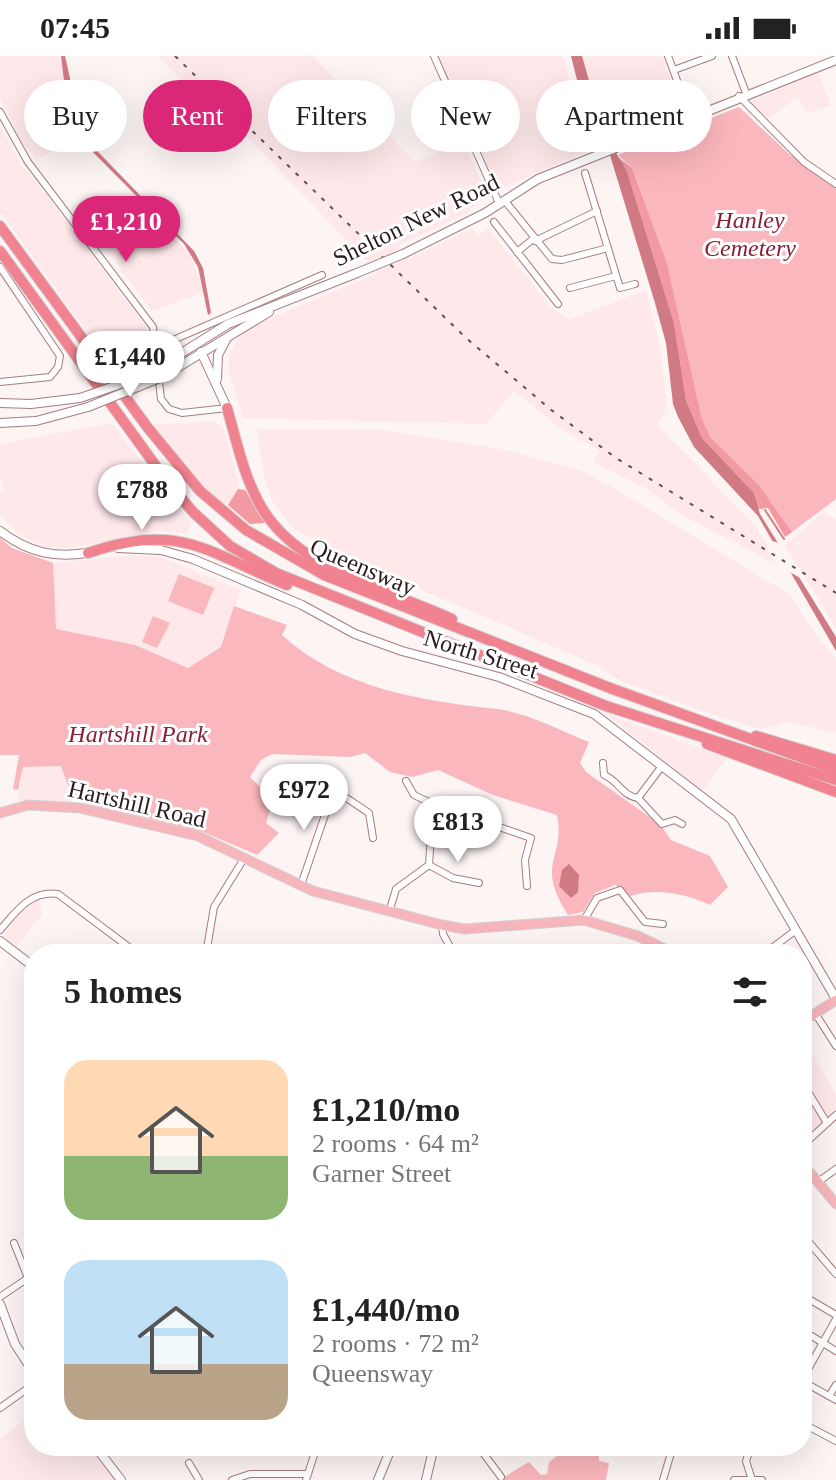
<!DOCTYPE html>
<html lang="en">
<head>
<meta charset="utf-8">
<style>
	body { margin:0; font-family:Georgia,serif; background:#f6f6f6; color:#222; height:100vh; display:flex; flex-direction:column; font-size:30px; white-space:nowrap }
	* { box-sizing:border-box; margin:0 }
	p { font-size:26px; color:#767676 }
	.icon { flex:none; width:44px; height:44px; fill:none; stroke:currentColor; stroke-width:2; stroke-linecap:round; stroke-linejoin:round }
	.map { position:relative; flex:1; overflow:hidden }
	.drawer { position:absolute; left:24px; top:888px; width:788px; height:512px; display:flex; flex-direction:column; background:#fff; border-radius:32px; box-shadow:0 8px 32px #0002 }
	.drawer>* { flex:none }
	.hud { position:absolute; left:24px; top:24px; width:788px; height:72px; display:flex; gap:16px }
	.price { position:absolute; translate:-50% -68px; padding:0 18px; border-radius:28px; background:#fff; color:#222; font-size:26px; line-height:52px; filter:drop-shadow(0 2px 4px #0008) }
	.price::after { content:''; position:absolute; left:50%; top:48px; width:24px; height:18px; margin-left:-12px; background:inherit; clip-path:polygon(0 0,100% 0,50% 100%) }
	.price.selected { background:#db2777; color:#fff }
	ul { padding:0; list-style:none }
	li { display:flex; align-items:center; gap:24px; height:200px; padding:0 40px }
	li span { display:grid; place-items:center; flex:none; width:224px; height:160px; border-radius:24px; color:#555 }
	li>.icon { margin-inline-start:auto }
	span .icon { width:96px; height:96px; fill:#fffc; stroke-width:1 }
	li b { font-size:34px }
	h2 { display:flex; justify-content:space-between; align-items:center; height:96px; padding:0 40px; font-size:34px }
	.tag { padding:0 28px; border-radius:36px; background:#fff; box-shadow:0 8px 32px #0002; font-size:28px; line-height:72px }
	.tag.selected { background:#db2777; color:#fff }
	.status { display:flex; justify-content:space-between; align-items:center; height:56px; padding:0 40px; background:#fff; direction:ltr }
	.status svg { height:22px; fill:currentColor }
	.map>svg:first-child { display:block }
	.built { fill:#fee8ea }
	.green { fill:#fab7bd }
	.forest { fill:#f299a2 }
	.water { fill:#d07a83 }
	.pier { fill:#fdf4f4 }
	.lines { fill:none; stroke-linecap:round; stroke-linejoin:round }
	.stream { stroke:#d07a83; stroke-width:2 }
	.street-casing { stroke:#a57d80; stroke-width:8 }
	.secondary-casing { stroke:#a57d80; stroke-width:10 }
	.primary-casing { stroke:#d5d2d2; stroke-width:11 }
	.highway-casing { stroke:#d5d2d2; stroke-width:12 }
	.street { stroke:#fff; stroke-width:6 }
	.secondary { stroke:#fff; stroke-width:8 }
	.primary { stroke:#f7b5bc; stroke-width:9 }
	.highway { stroke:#f18390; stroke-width:10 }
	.rail { stroke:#605153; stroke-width:2; stroke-dasharray:4 8; stroke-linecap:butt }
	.secondary-bridge-casing { stroke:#a57d80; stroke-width:10; stroke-linecap:butt }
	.secondary-bridge { stroke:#fff; stroke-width:8 }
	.labels { text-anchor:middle; stroke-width:6; stroke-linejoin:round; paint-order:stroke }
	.street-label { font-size:24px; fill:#2c1c1e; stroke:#fff }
	.park-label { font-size:24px; font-style:italic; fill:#872036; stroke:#fff }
</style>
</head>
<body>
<div class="status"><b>07:45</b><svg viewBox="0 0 49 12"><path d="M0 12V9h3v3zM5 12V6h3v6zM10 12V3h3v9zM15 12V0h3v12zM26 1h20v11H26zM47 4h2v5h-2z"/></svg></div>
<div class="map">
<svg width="836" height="1424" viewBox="0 0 836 1424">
	<rect width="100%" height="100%" fill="#fdf4f4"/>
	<g class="built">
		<polygon points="0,0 60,0 67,32 65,62 72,79 43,101 36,103 21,84 0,42"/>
		<polygon points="158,0 313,0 415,106 463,86 488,139 466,158 401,188 398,192 408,203 472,172 478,179 488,173 549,249 568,264 646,234 659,286 667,350 658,369 757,472 776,508 683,460 647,433 593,406 600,395 557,370 514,335 486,368 243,362 228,313 230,297 238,281 255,269 378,217 213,45 206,48"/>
		<polygon points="437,0 563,0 575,44 587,61 599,90 498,134"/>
		<polygon points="582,0 662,0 682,56 621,82 606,58 597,58"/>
		<polygon points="818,17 831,49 808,57 798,41 768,62 749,46"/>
		<polygon points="0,70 21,111 30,118 146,270 149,289 110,308 0,156"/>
		<polygon points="149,156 190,199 204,236 152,255 103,190"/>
		<polygon points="213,366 224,372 243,442 223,449 189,414 154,368"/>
		<polygon points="111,367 192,468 186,478 159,475 69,492 46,491 18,478 0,458 0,437 4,433 0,423 0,388"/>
		<polygon points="257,373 376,373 501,393 580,414 611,430 792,540 806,565 836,604 836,677 792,666 760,673 696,653 621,625 601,611 420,533 295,474 274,448 265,426"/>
		<polygon points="824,456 836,464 836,572 785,489"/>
		<polygon points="132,499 160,501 241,534 221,591 188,612 135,589 55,573 53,507"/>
		<polygon points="607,658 727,702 702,735"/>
		<polygon points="61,710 72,747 18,744 23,711"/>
		<polygon points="39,844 42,858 16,891 3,880 25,851"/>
		<polygon points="802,980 836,1038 836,1055 802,1087"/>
		<polygon points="34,1358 34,1390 90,1390 115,1424 0,1424 0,1382"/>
	</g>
	<g class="green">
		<polygon points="739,51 788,97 836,133 836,443 792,476 759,429 711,382 702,363 667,207 632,112 618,99"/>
		<path d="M 0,482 L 12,492 L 53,507 L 56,573 L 135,589 L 188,612 L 221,591 L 234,550 L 287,569 L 282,579 C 339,632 422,645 497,653 C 528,657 561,675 589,686 L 580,707 L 586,716 L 661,769 L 671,784 L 710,800 L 728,831 L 710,849 C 689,838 653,831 631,840 L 615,829 L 595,837 L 583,856 L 568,859 C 534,806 566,803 557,759 L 493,739 L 438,714 L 412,721 L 390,716 L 365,697 L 350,701 L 272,698 L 261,704 L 250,721 L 273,744 L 266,767 L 279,777 L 257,799 L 203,776 L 86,749 L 71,739 L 61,710 L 23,711 L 18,734 L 13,733 L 19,699 L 0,699 Z"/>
		<polygon points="179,518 214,532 203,559 168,545"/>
		<polygon points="153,560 170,567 157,592 142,586"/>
		<polygon points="570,1390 584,1390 583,1394 599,1399 599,1405 609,1407 606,1424 499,1424 529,1406 541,1419 547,1418 549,1406"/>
	</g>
	<g class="forest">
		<polygon points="615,99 632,112 667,207 702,363 711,382 759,429 792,476 785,481 768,452 758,453 754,437 702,382 686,344 674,267 627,115"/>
		<polygon points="238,433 245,434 265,467 250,468 228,449"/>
	</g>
	<g class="water">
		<polygon points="61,0 65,0 72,31 73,70 194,195 203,212 211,257 208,259 198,211 184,188 70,73"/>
		<path d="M 571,0 L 582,0 C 594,42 603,78 627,115 L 674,267 L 686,344 L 702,382 L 754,437 L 760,458 L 836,581 L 836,595 L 758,460 L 694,391 L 678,361 L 673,348 L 666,287 L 655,247 L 606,86 L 580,36 Z"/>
		<polygon points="569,808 579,819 578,836 571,842 559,830 562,814"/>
	</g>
	<polygon class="pier" points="768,484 783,488 804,524 784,513"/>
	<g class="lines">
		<polyline class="stream" points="765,454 784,483"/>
		<defs>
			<g id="street">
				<polyline points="434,0 499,147"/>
				<polyline points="668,0 690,60"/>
				<polyline points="732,0 746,37"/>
				<polyline points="674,14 712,0"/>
				<polyline points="739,40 804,106 836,128"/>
				<polyline points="0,56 28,106 153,271 161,343 169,353 182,357 227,352"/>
				<polyline points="585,117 620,232 635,228"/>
				<polyline points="505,145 552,203 562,204 608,192"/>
				<polyline points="494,166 558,248"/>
				<polyline points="535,185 597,155"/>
				<polyline points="517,196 533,183"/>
				<polyline points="0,211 60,300 58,311 50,321 0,326"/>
				<polyline points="570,232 616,220"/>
				<polyline points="122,299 128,302 155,292 322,219"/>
				<path d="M 603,707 L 604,719 C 618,724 622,740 638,742"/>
				<path d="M 277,723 C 309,712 344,741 369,757 L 373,782"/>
				<polyline points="406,725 414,739 433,748"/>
				<polyline points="638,742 662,768 675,764 682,768"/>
				<polyline points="638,742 662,710"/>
				<polyline points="429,809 453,822 479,827"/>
				<polyline points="301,829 327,753 336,739"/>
				<polyline points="390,853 396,833 429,809 433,748 531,782 525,804 527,830"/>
				<polyline points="584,864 597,842 620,834 645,866 663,868"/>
				<polyline points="442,869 443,878 454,898"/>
				<path d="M 0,874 C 16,856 30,834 58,838 L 138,898"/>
				<polyline points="206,898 214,851 245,801"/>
				<polyline points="769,898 768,895 796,874"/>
				<polyline points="815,957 836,990"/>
				<polyline points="802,1026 827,1067"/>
				<polyline points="802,1090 836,1059"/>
				<polyline points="818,1126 836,1113"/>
				<polyline points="807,1184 836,1218"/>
				<polyline points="14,1187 28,1222 34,1227"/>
				<polyline points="802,1239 836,1259"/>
				<polyline points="0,1241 28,1222"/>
				<polyline points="802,1274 836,1295"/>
				<polyline points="802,1324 836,1263"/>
				<polyline points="802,1325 836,1344"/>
				<polyline points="829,1340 836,1329"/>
				<polyline points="0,1352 34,1328"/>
				<polyline points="802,1367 836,1385"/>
				<polyline points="478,1390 501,1421"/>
				<polyline points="751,1390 746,1405 752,1424"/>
				<polyline points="189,1407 199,1424"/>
				<polyline points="232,1424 250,1418 307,1418"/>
				<polyline points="306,1424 317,1390"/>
				<polyline points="663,1424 673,1390"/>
				<polyline points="734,1424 762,1424"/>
			</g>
			<g id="secondary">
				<polyline points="403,198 485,157 538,123 836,4"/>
				<polyline points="201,296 227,352"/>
				<polyline points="164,308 228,268 357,217"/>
				<polyline points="162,321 269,256"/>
				<polyline points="217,323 218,299 227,282"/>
				<polyline points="0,347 31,348 80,342"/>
				<polyline points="0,367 36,365 88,351"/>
				<path d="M 0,475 C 29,497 56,503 92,496"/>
				<polyline points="118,492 161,494 193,503 302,549 355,578 402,595 499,621 594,658 731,763 836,943"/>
				<polyline points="0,885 34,911"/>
				<polyline points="0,1248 15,1288 34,1317"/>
				<polyline points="95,1390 121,1424"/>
				<polyline points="378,1424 392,1390"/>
				<polyline points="426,1424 434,1390"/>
			</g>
			<g id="primary">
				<polyline points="0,757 28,749 80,752 198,780 313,835 442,869 465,873 584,864 638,880 675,898"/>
				<polyline points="802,966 836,944"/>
				<polyline points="802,1107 836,1148"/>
			</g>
			<g id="highway">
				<polyline points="0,170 148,372 200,435 246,474 324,519 610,632 836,714"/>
				<polyline points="0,195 166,424 193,456 230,490 276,517 606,650 836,724"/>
				<path d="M 227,352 C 236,383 243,417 258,445 C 293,514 388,533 452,563"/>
				<path d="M 88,497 C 180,465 206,496 287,529"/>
				<polyline points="756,680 836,704"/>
				<polyline points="707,688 836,736"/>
			</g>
		</defs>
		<use href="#street" class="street-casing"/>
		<use href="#secondary" class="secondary-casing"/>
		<use href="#primary" class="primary-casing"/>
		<use href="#highway" class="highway-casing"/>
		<use href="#street" class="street"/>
		<use href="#secondary" class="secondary"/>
		<use href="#primary" class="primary"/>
		<use href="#highway" class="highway"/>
		<polyline class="rail" points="175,0 466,282 550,353 616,402 836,537"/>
		<defs>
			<g id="secondary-bridge">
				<polyline points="357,217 403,198"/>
				<polyline points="80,342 135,323 164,308"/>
				<polyline points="88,351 162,321"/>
			</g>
		</defs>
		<use href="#secondary-bridge" class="secondary-bridge-casing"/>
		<use href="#secondary-bridge" class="secondary-bridge"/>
	</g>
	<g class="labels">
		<g class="street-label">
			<text transform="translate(416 164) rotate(-26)" y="8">Shelton New Road</text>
			<text transform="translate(363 511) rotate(23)" y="8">Queensway</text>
			<text transform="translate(481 598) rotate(17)" y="8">North Street</text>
			<text transform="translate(137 748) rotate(13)" y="8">Hartshill Road</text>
		</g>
		<g class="park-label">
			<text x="750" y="172">Hanley<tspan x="750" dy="28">Cemetery</tspan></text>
			<text x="138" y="686">Hartshill Park</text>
		</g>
	</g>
</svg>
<b class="price selected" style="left:126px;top:208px">£1,210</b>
<b class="price" style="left:130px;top:343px">£1,440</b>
<b class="price" style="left:142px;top:476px">£788</b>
<b class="price" style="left:304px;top:776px">£972</b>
<b class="price" style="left:458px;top:808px">£813</b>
<div class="hud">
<a class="tag">Buy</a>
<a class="tag selected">Rent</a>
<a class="tag">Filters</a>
<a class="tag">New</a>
<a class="tag">Apartment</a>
</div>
<section class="drawer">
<h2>5 homes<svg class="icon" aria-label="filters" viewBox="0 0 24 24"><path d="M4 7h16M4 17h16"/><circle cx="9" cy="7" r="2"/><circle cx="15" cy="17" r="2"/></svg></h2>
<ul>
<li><span style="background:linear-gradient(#ffd9b3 60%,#8fb573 0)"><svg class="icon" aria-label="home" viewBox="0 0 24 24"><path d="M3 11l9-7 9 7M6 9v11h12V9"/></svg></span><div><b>£1,210/mo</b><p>2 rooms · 64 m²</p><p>Garner Street</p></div></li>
<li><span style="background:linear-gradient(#bfe0f5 65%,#b9a48a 0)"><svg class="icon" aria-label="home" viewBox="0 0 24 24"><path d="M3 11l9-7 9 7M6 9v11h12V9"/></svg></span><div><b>£1,440/mo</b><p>2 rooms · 72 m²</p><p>Queensway</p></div></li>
</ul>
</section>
</div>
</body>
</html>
